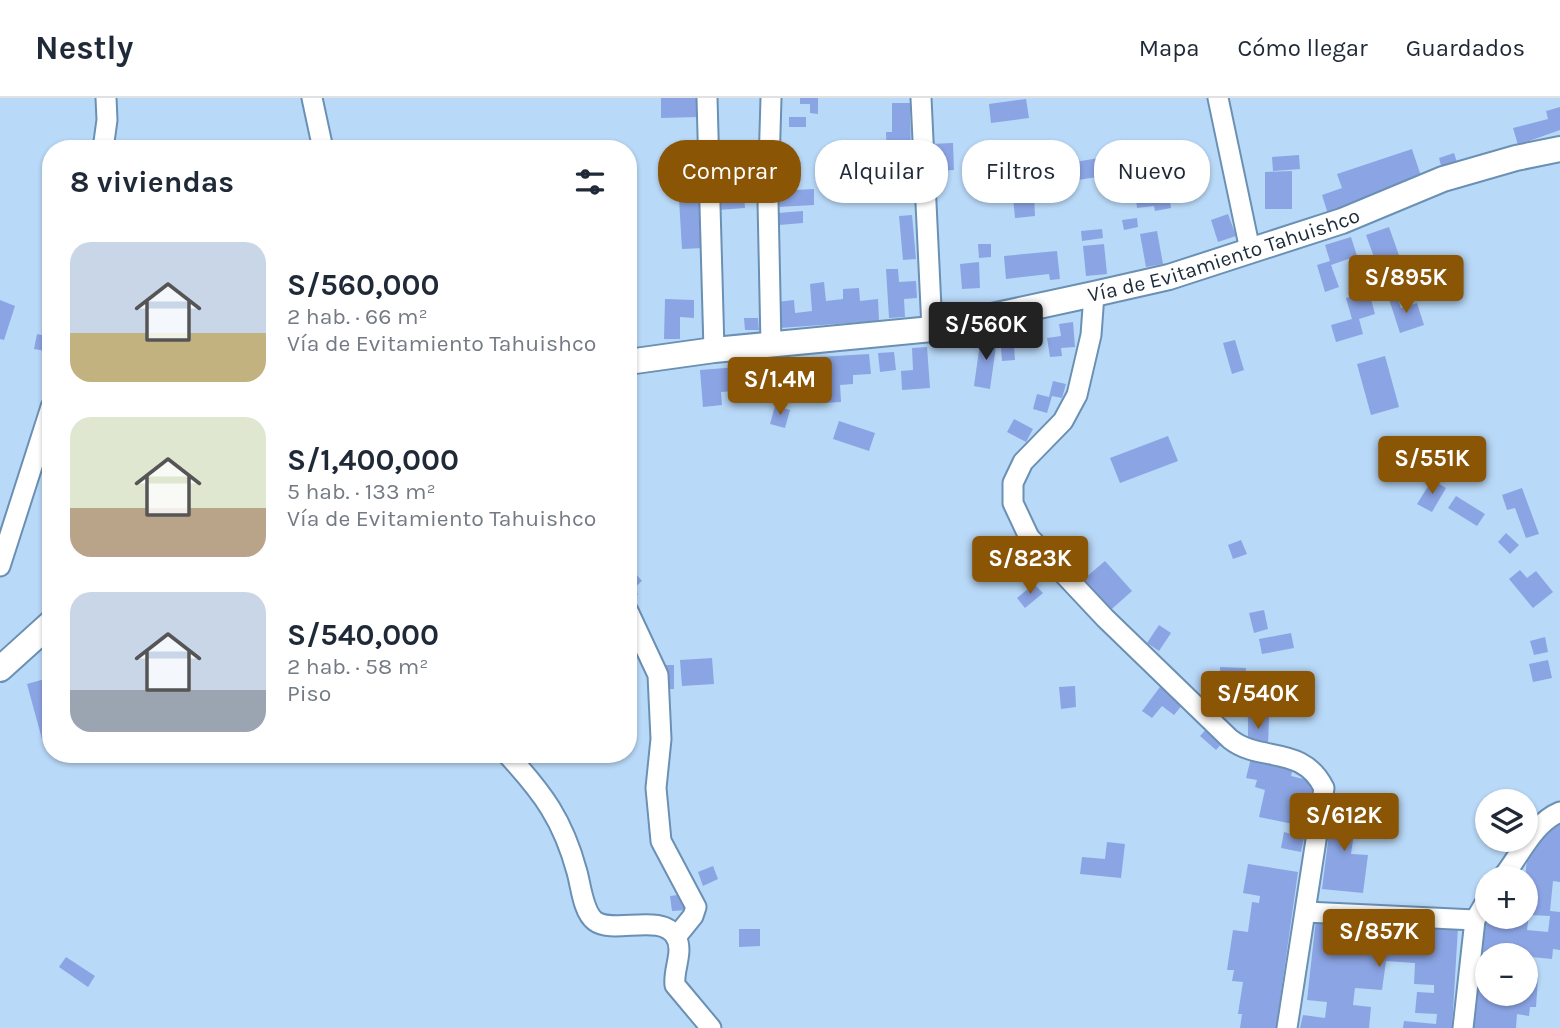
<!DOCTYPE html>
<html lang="es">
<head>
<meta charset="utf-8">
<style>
	body { margin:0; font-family:Karla,sans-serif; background:#f6f6f7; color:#1f2937; height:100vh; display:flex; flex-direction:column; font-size:26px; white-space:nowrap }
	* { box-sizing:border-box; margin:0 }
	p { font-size:23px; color:#747a83 }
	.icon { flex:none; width:38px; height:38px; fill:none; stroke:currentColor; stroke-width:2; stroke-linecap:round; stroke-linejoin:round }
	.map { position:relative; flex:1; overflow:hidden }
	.panel { position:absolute; left:42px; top:42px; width:595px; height:623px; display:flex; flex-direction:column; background:#fff; border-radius:28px; box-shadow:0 2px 5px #0004 }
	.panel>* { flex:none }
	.top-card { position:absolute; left:658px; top:42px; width:665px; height:63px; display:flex; gap:14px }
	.buttons { position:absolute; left:1475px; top:691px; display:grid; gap:14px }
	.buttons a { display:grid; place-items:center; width:63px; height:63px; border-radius:50%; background:#fff; box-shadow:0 2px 5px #0004; font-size:35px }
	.price { position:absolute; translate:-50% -60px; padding:0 16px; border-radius:7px; background:#8b5506; color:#fff; font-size:23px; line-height:46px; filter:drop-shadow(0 2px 4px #0008) }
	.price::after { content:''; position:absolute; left:50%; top:42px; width:21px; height:16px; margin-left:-10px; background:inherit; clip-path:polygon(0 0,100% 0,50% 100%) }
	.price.on { background:#222; color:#fff }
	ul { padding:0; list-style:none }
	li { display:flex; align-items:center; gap:21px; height:175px; padding:0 28px }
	li span { display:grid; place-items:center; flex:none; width:196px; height:140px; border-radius:21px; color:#555 }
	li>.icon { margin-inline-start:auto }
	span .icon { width:84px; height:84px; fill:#fffc; stroke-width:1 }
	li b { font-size:30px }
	h2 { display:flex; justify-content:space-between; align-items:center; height:84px; padding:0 28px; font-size:30px }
	.chip { padding:0 24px; border-radius:28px; background:#fff; box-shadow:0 2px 5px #0004; font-size:24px; line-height:63px }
	.chip.on { background:#8b5506; color:#fff }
	header { display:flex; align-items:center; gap:42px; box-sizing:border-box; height:98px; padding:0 35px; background:#fff; border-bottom:2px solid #e0e1e3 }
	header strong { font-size:33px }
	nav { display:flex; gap:38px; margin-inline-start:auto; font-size:24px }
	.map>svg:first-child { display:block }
	.building { fill:#8ba4e3; fill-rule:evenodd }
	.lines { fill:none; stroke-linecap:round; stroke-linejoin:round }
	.minor-casing { stroke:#6a90b4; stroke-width:23 }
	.major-casing { stroke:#6a90b4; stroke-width:28 }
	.minor { stroke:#fff; stroke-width:19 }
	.major { stroke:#fff; stroke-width:24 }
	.labels { text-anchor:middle; stroke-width:7; stroke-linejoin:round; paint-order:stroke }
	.street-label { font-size:21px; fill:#1b2b39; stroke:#cde5fc }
</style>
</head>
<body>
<header>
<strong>Nestly</strong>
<nav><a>Mapa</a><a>Cómo llegar</a><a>Guardados</a></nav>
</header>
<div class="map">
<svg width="1560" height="930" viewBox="0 0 1560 930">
	<rect width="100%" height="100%" fill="#b9d9f8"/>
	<g class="building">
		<polygon points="661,0 698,0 698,19 661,20"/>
		<polygon points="800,0 818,0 818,16 810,15 810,6 800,6"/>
		<polygon points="1026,1 1029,20 991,25 989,6"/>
		<polygon points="892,5 910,5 911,62 887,63 886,34 892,34"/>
		<polygon points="1560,9 1560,32 1518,47 1513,30 1548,21 1546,13"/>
		<rect x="789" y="19" width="17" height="10"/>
		<polygon points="953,45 954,72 932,73 931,46"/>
		<polygon points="1412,51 1423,84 1328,116 1322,97 1342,90 1337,76"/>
		<polygon points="1454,55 1459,70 1443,75 1439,60"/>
		<polygon points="1299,57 1300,71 1273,73 1272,59"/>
		<polygon points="1111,58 1112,64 1120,63 1122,75 1078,82 1075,64"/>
		<polygon points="850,70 850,90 870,89 870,100 838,102 837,71"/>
		<polygon points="1292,73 1292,111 1265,111 1265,74"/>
		<polygon points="1152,90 1153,99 1169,96 1171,110 1155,113 1154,108 1137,110 1135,92"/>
		<polygon points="814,91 814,107 777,109 777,93"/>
		<polygon points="744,96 745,110 718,112 717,97"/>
		<polygon points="1034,97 1035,118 1015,120 1013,99"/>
		<polygon points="701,99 704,150 682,151 679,101"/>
		<polygon points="803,113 803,125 779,127 778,115"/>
		<polygon points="1228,116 1236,138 1218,144 1211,122"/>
		<polygon points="912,117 916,161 903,162 899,118"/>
		<polygon points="1137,120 1138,129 1124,132 1122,122"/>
		<polygon points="1389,129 1401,163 1378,170 1366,137"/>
		<polygon points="1102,131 1103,140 1082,143 1081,133"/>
		<polygon points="1157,133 1163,166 1146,169 1140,136"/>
		<polygon points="1351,139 1357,158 1331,167 1339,189 1325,194 1317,167 1330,163 1325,147"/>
		<polygon points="978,146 991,146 991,159 979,160"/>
		<polygon points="1104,146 1107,176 1086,178 1083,148"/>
		<polygon points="1057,153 1060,181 1050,182 1049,176 1006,181 1004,158"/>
		<polygon points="979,164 980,190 962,191 960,166"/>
		<polygon points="886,171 898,171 899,184 916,183 917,200 904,201 905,219 889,220"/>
		<polygon points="824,184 826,203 843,201 843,191 859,190 860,203 878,201 879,223 779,230 777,204 794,202 795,215 812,213 810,186"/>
		<polygon points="1369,194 1375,216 1359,221 1363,236 1336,244 1331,227 1352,221 1346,200"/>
		<polygon points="1396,195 1401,210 1417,205 1424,227 1400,235 1388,198"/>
		<polygon points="665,201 694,202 694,220 680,219 680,241 664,241"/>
		<polygon points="0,202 15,208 4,242 0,241"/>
		<polygon points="744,220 758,220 759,232 745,232"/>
		<polygon points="1073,224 1075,249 1061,250 1062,258 1050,259 1047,240 1061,238 1059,226"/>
		<polygon points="1013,235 1015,262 1002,263 1000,236"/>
		<polygon points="37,236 51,239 51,254 34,251"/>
		<polygon points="981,238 997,241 990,291 974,288"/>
		<polygon points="1235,242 1244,272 1232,276 1223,245"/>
		<polygon points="927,249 930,290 902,292 901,273 913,272 912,250"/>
		<polygon points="894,254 896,272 880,274 878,255"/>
		<polygon points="869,256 871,276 853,277 853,286 840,287 841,304 822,305 819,259"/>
		<polygon points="1385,258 1399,309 1371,317 1357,266"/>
		<polygon points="763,267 765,291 721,294 722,307 703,309 700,272"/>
		<polygon points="813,272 814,282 789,284 789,274"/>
		<polygon points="1053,283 1066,286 1062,300 1052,298 1047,315 1033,311 1037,296 1049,299"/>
		<polygon points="775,308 790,312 785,330 770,326"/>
		<polygon points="1014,321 1033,331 1026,344 1007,334"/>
		<polygon points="839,323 875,335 869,353 833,341"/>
		<polygon points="1168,338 1178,363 1120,385 1110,360"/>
		<polygon points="1432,382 1446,390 1432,414 1417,406"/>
		<polygon points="1522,390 1539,436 1526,440 1515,410 1507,412 1502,397"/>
		<polygon points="1456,398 1485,416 1477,428 1448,410"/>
		<polygon points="1506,435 1519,447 1510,456 1498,444"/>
		<polygon points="996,442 1013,466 1001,474 985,450"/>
		<polygon points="1241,442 1247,456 1233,461 1228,447"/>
		<polygon points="1105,463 1132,493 1105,517 1078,486"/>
		<polygon points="631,470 642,483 633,491 638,496 628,505"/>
		<polygon points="1520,472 1527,480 1536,473 1553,494 1533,510 1509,481"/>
		<polygon points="1034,486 1043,495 1025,510 1017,500"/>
		<polygon points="1264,512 1268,531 1254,535 1249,515"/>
		<polygon points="1159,527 1171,535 1159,553 1147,545"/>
		<polygon points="1291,535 1294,550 1262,556 1259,541"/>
		<polygon points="1545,539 1548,554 1534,557 1530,543"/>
		<polygon points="712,560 714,586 682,588 680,562"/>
		<polygon points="1548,562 1552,580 1533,584 1529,566"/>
		<rect x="661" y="567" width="13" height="24"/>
		<polygon points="1220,569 1246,570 1245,582 1220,582"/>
		<polygon points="45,581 51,600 51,638 42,641 27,586"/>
		<polygon points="1075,588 1076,609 1061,611 1059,589"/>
		<polygon points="1160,589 1183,606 1174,617 1162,608 1152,620 1142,613"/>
		<polygon points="1248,619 1269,619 1268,648 1248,648"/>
		<polygon points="1210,627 1226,641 1216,652 1200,638"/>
		<polygon points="1251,660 1295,661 1291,678 1316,684 1301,754 1281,750 1284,734 1295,737 1293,726 1259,719 1265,692 1255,689 1257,682 1246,680"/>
		<polygon points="1333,704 1358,708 1351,756 1368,757 1363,795 1322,791"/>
		<path d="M 1560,723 L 1560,784 L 1553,783 L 1550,813 L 1560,814 L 1560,852 L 1553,851 L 1552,861 L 1478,854 L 1482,813 L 1488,819 L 1526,819 L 1525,780 L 1528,752 ZM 1529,817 L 1550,818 L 1548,834 L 1527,832 Z"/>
		<polygon points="1107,744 1125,746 1121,780 1080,776 1082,759 1105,761"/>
		<polygon points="1248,766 1298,774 1276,930 1240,930 1242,916 1238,916 1243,884 1232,883 1234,872 1227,872 1233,832 1248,834 1252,804 1259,805 1260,798 1243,795"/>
		<polygon points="713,768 718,781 703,788 698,774"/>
		<polygon points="686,796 688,812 672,813 670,798"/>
		<polygon points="1316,821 1458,829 1452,930 1403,930 1404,923 1436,926 1437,916 1415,915 1417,894 1434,895 1434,887 1414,886 1415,865 1386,863 1382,892 1355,890 1353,907 1371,909 1369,930 1300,930 1303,917 1325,920 1327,904 1307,902"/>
		<polygon points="739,831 760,831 760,848 739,849"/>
		<polygon points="66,859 95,878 88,889 59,869"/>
		<polygon points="1477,875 1488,876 1488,896 1526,896 1526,879 1538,880 1536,909 1530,909 1529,918 1517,916 1516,930 1472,930"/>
	</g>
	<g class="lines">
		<defs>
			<g id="minor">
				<polyline points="312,0 323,51"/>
				<polyline points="707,0 714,252"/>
				<polyline points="921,0 932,231"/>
				<polyline points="1218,0 1250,152"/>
				<polyline points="103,51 107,22 106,0"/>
				<path d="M 1094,196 L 1091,237 L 1077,297 L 1063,323 L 1023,364 L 1013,385 L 1013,405 L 1029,439 L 1105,520 L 1230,641 C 1260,665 1302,646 1324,690 L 1287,930"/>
				<polyline points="771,246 768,103 771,0"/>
				<polyline points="0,468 51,309"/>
				<polyline points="628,513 658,577 661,641 656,690 661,743 696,809 693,818 676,839"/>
				<path d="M 507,656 C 543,695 563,722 577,774 C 581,788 583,814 595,823 C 613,837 662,814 676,839 C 684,854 673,871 675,887 L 711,930"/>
				<path d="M 1502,780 C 1520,758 1533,725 1560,714"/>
				<polyline points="1306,814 1475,822"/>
				<polyline points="1463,930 1475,822 1488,800"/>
			</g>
			<g id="major">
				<path id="s1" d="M 628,264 L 714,252 L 932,231 L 1094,196 L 1169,179 L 1342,123 L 1443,81 L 1516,60 L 1560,51"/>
				<polyline points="0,571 51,525"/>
			</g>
		</defs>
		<use href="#minor" class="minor-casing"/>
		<use href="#major" class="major-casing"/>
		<use href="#minor" class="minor"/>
		<use href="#major" class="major"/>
	</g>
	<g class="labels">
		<g class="street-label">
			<text dy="7" stroke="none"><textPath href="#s1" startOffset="607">Vía de Evitamiento Tahuishco</textPath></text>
		</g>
	</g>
</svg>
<div class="buttons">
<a><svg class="icon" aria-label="layers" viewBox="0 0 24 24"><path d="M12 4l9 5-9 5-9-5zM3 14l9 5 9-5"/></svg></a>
<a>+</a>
<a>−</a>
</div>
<b class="price" style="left:1406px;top:217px">S/895K</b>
<b class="price on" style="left:986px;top:264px">S/560K</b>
<b class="price" style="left:780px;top:319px">S/1.4M</b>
<b class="price" style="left:1432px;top:398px">S/551K</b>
<b class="price" style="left:1030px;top:498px">S/823K</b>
<b class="price" style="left:1258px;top:633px">S/540K</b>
<b class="price" style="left:1344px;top:755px">S/612K</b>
<b class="price" style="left:1379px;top:871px">S/857K</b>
<div class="top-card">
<a class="chip on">Comprar</a>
<a class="chip">Alquilar</a>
<a class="chip">Filtros</a>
<a class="chip">Nuevo</a>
</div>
<section class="panel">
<h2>8 viviendas<svg class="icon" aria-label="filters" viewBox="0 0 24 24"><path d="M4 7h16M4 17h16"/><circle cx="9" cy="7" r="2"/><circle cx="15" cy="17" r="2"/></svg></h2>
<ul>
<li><span style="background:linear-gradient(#c9d6e8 65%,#c2b280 0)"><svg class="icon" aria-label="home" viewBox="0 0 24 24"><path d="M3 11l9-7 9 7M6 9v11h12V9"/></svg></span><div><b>S/560,000</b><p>2 hab. · 66 m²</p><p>Vía de Evitamiento Tahuishco</p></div></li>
<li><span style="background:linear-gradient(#dfe7d0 65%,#b9a48a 0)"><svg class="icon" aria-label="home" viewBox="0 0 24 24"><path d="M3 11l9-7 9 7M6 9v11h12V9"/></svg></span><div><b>S/1,400,000</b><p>5 hab. · 133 m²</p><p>Vía de Evitamiento Tahuishco</p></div></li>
<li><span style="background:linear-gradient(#c9d6e8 70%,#9aa5b1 0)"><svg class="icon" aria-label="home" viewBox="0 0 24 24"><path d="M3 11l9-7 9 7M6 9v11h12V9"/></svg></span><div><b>S/540,000</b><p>2 hab. · 58 m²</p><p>Piso</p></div></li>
</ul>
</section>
</div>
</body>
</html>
